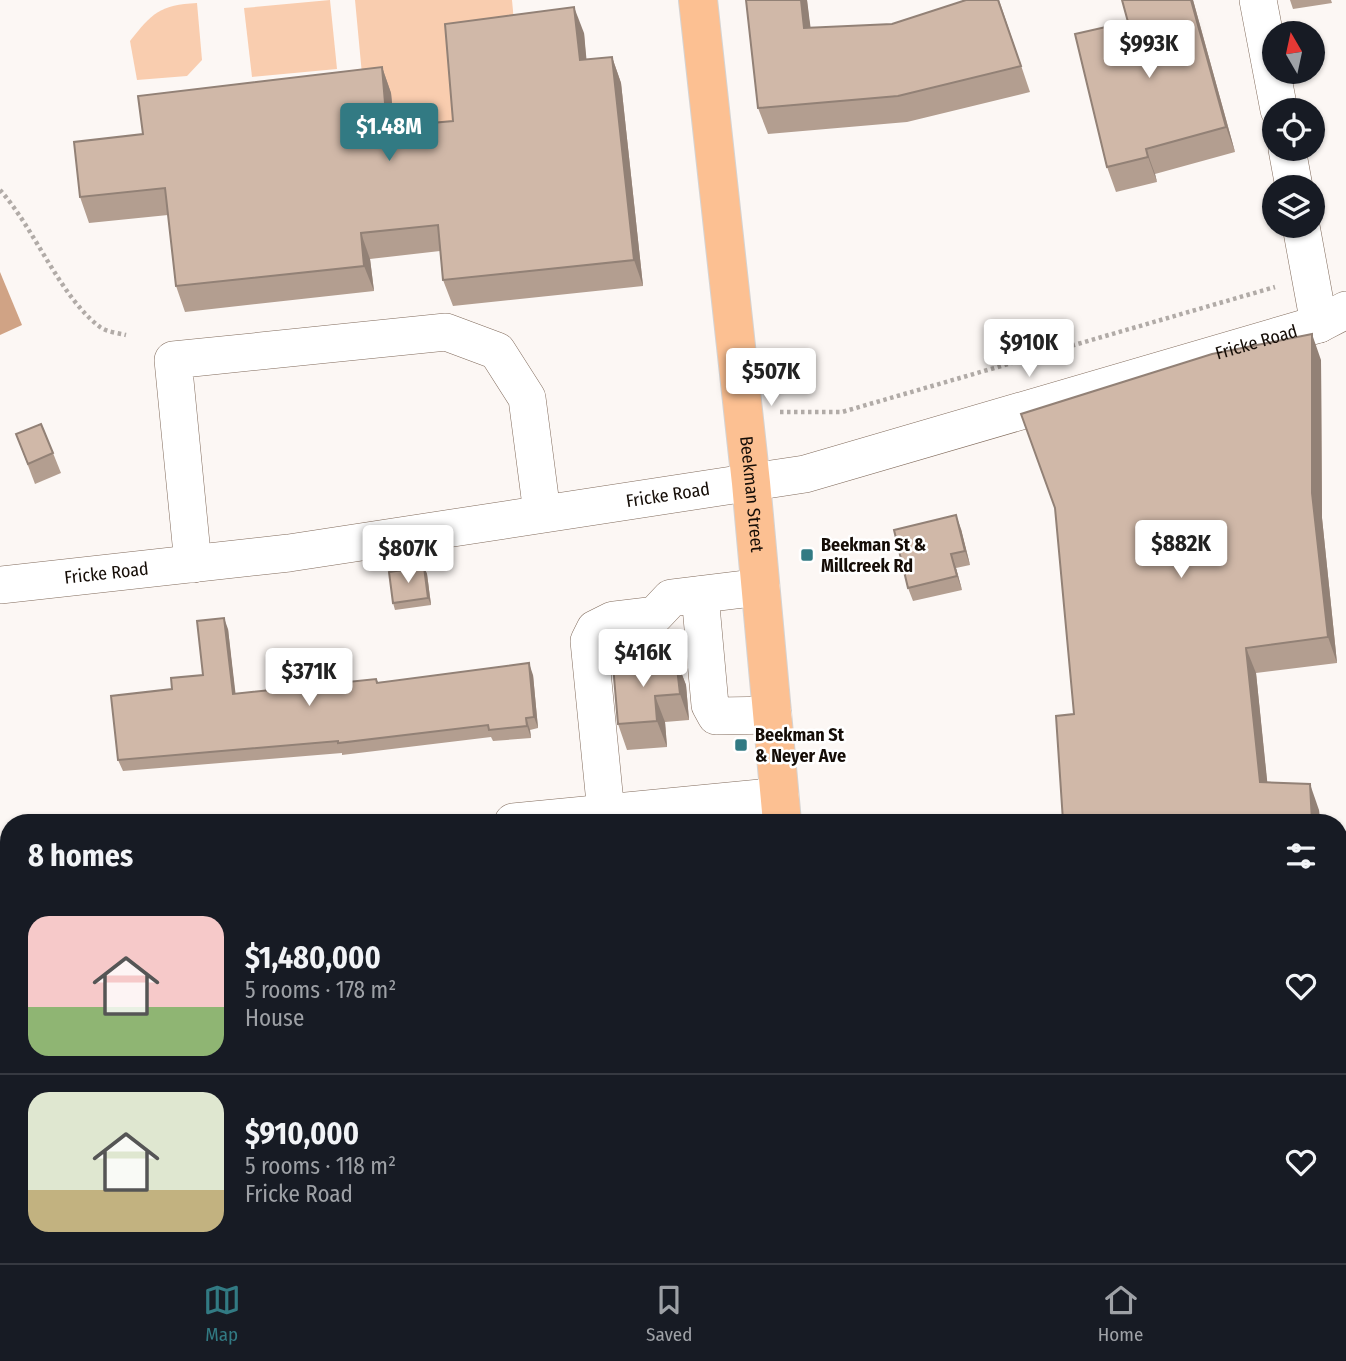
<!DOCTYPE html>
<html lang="en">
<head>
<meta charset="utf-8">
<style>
	body { margin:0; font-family:"Fira Sans Condensed",sans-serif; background:#20242c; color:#f1f3f6; height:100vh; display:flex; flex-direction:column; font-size:26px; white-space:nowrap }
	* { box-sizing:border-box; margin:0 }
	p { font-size:23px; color:#9ea1a6 }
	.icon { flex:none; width:38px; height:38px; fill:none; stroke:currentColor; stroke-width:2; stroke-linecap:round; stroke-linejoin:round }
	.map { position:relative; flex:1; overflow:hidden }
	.drawer { position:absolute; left:0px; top:814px; width:1348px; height:450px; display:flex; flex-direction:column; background:#171b24; border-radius:28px 28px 0 0; box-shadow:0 2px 5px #0004 }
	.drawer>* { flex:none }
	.needle { width:46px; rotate:351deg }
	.tools { position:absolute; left:1262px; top:21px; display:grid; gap:14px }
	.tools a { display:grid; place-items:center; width:63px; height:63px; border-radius:50%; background:#171b24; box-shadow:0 2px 5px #0004; font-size:35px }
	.price { position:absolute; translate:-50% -60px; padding:0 16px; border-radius:7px; background:#fff; color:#222; font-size:23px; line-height:46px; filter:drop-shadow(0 2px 4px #0008) }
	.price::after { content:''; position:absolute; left:50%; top:42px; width:21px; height:16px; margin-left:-10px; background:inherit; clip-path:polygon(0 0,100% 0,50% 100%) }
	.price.active { background:#327a83; color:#fff }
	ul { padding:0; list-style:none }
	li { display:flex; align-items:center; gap:21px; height:175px; padding:0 28px }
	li+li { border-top:2px solid #363941 }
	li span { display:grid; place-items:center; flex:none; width:196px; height:140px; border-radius:21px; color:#555 }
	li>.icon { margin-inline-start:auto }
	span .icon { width:84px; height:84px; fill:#fffc; stroke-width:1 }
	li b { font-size:30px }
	h2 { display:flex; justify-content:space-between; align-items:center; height:84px; padding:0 28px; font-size:30px }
	.dock { display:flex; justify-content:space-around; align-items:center; height:98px; border-top:2px solid #363941; background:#171b24; font-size:19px; color:#9ea1a6 }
	.dock a { display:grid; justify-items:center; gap:4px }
	.dock .active { color:#327a83 }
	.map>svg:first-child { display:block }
	.green { fill:#f9cdaf }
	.forest { fill:#ecbe9f }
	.water { fill:#d0a385 }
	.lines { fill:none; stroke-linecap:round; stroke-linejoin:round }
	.minor-casing { stroke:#816b5c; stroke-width:38 }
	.major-casing { stroke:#d5d3d2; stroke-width:40 }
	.path { stroke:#b1aba7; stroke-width:4.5; stroke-dasharray:3.5 3.5; stroke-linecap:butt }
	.minor { stroke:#fff; stroke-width:37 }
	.major { stroke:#fcc092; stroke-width:38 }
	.wall { fill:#b39e90 }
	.shaded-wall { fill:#928176 }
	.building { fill:#d0b8a8; stroke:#928176; stroke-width:2 }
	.poi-dot { fill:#327a83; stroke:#fff; stroke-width:2.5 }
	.labels { text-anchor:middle; stroke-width:5; stroke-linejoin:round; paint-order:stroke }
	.street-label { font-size:18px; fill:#150d07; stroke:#fff }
	.poi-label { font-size:18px; font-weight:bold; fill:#150d07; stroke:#fff; text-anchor:start }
</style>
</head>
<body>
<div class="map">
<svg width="1346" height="1263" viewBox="0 0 1346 1263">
	<rect width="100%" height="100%" fill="#fcf7f4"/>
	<g class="green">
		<polygon points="330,0 337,69 252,77 244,8"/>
		<polygon points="355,0 512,0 516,44 463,147 397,153 364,96"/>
		<path d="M 197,3 L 202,60 L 187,76 L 137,80 L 130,41 C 152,13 160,5 197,3 Z"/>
		<polygon points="436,1255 497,1255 498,1263 437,1263"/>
	</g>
	<polygon class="forest" points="0,1187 9,1189 9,1255 98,1255 99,1263 0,1263"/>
	<polygon class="water" points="0,272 22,325 0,335"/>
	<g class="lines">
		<defs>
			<g id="minor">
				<polyline points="1258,0 1279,110"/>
				<polyline points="1287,149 1294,187"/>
				<polyline points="1301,226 1319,324"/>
				<polyline points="193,564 173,360 446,332 497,351 527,398 542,513"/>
				<path id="s1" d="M 0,585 L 289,553 L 805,474 L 1319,324 L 1346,310"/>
				<polyline points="700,595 710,705 716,716 773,715"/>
				<polyline points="606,813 589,641 595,629 613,620 655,615 671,598 761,587"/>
				<polyline points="513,822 780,796"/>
				<polyline points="0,873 9,872"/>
				<polyline points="972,1263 988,1260 987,1255"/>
			</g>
			<g id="major">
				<path id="s2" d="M 698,0 L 751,483 L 782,822"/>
				<polyline points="818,1255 818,1263"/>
			</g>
		</defs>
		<use href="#minor" class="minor-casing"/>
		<use href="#major" class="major-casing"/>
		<g class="path">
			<path d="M 0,190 C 35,229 60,297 100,327 C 107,332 118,333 126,335"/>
			<polyline points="780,412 842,412 1275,287"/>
		</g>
		<use href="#minor" class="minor"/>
		<use href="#major" class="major"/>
	</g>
	<g class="wall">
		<polygon points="746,0 807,0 810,28 892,24 999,0 1030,92 907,122 768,134 758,108"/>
		<polygon points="1193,0 1235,152 1155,174 1157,182 1116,192 1107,167 1128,22"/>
		<polygon points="1290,0 1331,0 1332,3 1293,9"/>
		<polygon points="584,33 586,60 612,57 621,83 643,286 453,306 443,280 440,251 370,259 374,291 185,312 176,286 168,215 89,223 80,197 143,134 382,67 391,93 394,126 453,121"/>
		<polygon points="1321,360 1322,518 1337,663 1256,673 1267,782 1319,810 1320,822 1050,822 1063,821 1074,714"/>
		<polygon points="16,434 53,453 61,473 35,484"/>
		<polygon points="961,529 970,565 956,568 962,590 913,601 908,588"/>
		<polygon points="424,567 427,574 431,605 395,610 393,603"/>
		<polygon points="228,629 235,694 376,679 378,682 533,675 538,728 530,730 531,738 493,741 491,737 342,755 342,753 123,771 118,760 172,689 203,675"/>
		<polygon points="676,659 686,685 689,720 665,722 667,747 627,750 618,724"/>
		<polygon points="9,949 9,1019 0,1020 0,950"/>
		<polygon points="9,1081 9,1125 8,1126 3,1114"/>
		<rect x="490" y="1255" width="161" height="8"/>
	</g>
	<g class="shaded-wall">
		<polygon points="801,0 807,0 814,54 804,28"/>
		<polygon points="1191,0 1193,0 1235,152 1226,127"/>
		<polygon points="574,7 584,33 589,86 580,60"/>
		<polygon points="612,57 621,83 643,286 634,260"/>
		<polygon points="382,67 391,93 397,153 387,127"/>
		<polygon points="1146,149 1155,174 1157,182 1148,157"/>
		<polygon points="361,233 370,259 374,291 364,266"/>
		<polygon points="1312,334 1321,360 1322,518 1337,663 1328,637 1312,493"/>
		<polygon points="956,515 961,529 970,565 965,551"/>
		<polygon points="951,554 956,568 962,590 957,576"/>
		<polygon points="424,567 427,574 431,605 428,598"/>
		<polygon points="224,618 228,629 237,706 233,694"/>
		<polygon points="1246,648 1256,673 1270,808 1260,782"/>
		<polygon points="676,659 686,685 689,720 680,694"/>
		<polygon points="529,663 533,675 538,728 534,717"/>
		<polygon points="655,696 665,722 667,747 657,721"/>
		<polygon points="526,718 530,730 531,738 527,726"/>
		<polygon points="1310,784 1319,810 1320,822 1312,822"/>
		<polygon points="1339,1155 1346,1183 1346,1192 1339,1166"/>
		<polygon points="629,1255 630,1255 633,1263 629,1263"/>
		<polygon points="645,1255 651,1255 651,1263 648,1263"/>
	</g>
	<g class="building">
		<polygon points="746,0 801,0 804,28 892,24 966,0 998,0 1021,66 898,96 758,108"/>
		<polygon points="1122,0 1191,0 1226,127 1146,149 1148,157 1107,167 1075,34 1128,22"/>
		<polygon points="574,7 580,60 612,57 634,260 443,280 438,225 361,233 364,266 176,286 165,188 80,197 74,142 143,134 138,96 382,67 387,127 453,121 445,24"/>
		<polygon points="1312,334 1312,493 1328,637 1246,648 1260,782 1310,784 1312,822 1050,822 1063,821 1056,716 1074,714 1055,508 1021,414 1212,354"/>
		<polygon points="41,424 53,453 28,464 16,434"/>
		<polygon points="956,515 965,551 951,554 957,576 908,588 894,530"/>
		<polygon points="424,567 428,598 393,603 389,572"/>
		<polygon points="224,618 233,694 376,679 377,683 529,663 534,717 526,718 527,726 489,730 488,725 338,743 338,741 118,760 111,696 172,689 171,678 203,675 197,621"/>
		<polygon points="676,659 680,694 655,696 657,721 618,724 613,665"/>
		<polygon points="9,949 9,1008 0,1009 0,950"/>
		<polygon points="9,1081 9,1114 3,1114 1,1082"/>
		<polygon points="1339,1166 1346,1192 1346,1263 1011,1263 1011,1255 1339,1255"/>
		<rect x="490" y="1255" width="139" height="8"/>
	</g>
	<g class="poi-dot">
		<rect x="800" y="548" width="14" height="14" rx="3.5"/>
		<rect x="734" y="738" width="14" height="14" rx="3.5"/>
	</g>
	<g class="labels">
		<g class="street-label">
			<text dy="6" stroke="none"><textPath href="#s1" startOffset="1283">Fricke Road</textPath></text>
			<text dy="6" stroke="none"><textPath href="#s1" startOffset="674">Fricke Road</textPath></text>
			<text dy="6" stroke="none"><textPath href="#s2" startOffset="497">Beekman Street</textPath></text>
			<text dy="6" stroke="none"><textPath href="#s1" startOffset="107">Fricke Road</textPath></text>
		</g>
		<g class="poi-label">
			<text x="821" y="551">Beekman St &amp;<tspan x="821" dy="21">Millcreek Rd</tspan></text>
			<text x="755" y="741">Beekman St<tspan x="755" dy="21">&amp; Neyer Ave</tspan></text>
		</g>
	</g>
</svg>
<div class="tools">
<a><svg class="needle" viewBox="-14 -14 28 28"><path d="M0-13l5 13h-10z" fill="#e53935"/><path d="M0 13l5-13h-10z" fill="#9ea1a6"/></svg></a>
<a><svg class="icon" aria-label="locate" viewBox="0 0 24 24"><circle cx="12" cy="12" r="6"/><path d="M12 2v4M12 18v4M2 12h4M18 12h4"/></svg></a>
<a><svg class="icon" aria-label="layers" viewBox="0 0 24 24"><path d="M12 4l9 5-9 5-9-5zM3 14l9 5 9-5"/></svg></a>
</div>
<b class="price" style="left:1149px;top:80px">$993K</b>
<b class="price active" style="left:389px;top:163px">$1.48M</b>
<b class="price" style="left:1029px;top:379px">$910K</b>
<b class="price" style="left:771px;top:408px">$507K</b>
<b class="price" style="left:1181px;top:580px">$882K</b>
<b class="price" style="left:408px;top:585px">$807K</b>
<b class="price" style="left:643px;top:689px">$416K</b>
<b class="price" style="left:309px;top:708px">$371K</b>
<section class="drawer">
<h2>8 homes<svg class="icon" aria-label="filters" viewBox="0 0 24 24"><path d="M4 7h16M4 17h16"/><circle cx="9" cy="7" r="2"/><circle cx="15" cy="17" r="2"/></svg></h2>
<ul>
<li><span style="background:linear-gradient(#f6c9c9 65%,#8fb573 0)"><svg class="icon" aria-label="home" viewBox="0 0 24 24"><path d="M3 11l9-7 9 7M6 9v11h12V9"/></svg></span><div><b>$1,480,000</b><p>5 rooms · 178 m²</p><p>House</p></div><svg class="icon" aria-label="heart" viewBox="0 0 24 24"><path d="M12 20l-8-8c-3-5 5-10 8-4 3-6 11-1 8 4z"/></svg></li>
<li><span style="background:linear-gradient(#dfe7d0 70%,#c2b280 0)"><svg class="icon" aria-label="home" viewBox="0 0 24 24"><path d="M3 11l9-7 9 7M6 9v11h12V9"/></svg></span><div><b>$910,000</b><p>5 rooms · 118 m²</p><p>Fricke Road</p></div><svg class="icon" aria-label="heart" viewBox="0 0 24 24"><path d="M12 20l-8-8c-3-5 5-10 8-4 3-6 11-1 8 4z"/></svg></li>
</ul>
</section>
</div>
<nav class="dock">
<a class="active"><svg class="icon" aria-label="map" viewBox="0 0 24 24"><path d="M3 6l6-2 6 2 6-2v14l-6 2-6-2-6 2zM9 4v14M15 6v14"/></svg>Map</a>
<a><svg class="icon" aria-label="saved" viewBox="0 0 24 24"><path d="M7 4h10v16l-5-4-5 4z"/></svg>Saved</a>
<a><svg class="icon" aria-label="home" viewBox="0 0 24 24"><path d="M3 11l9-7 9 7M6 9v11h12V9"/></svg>Home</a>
</nav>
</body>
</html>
